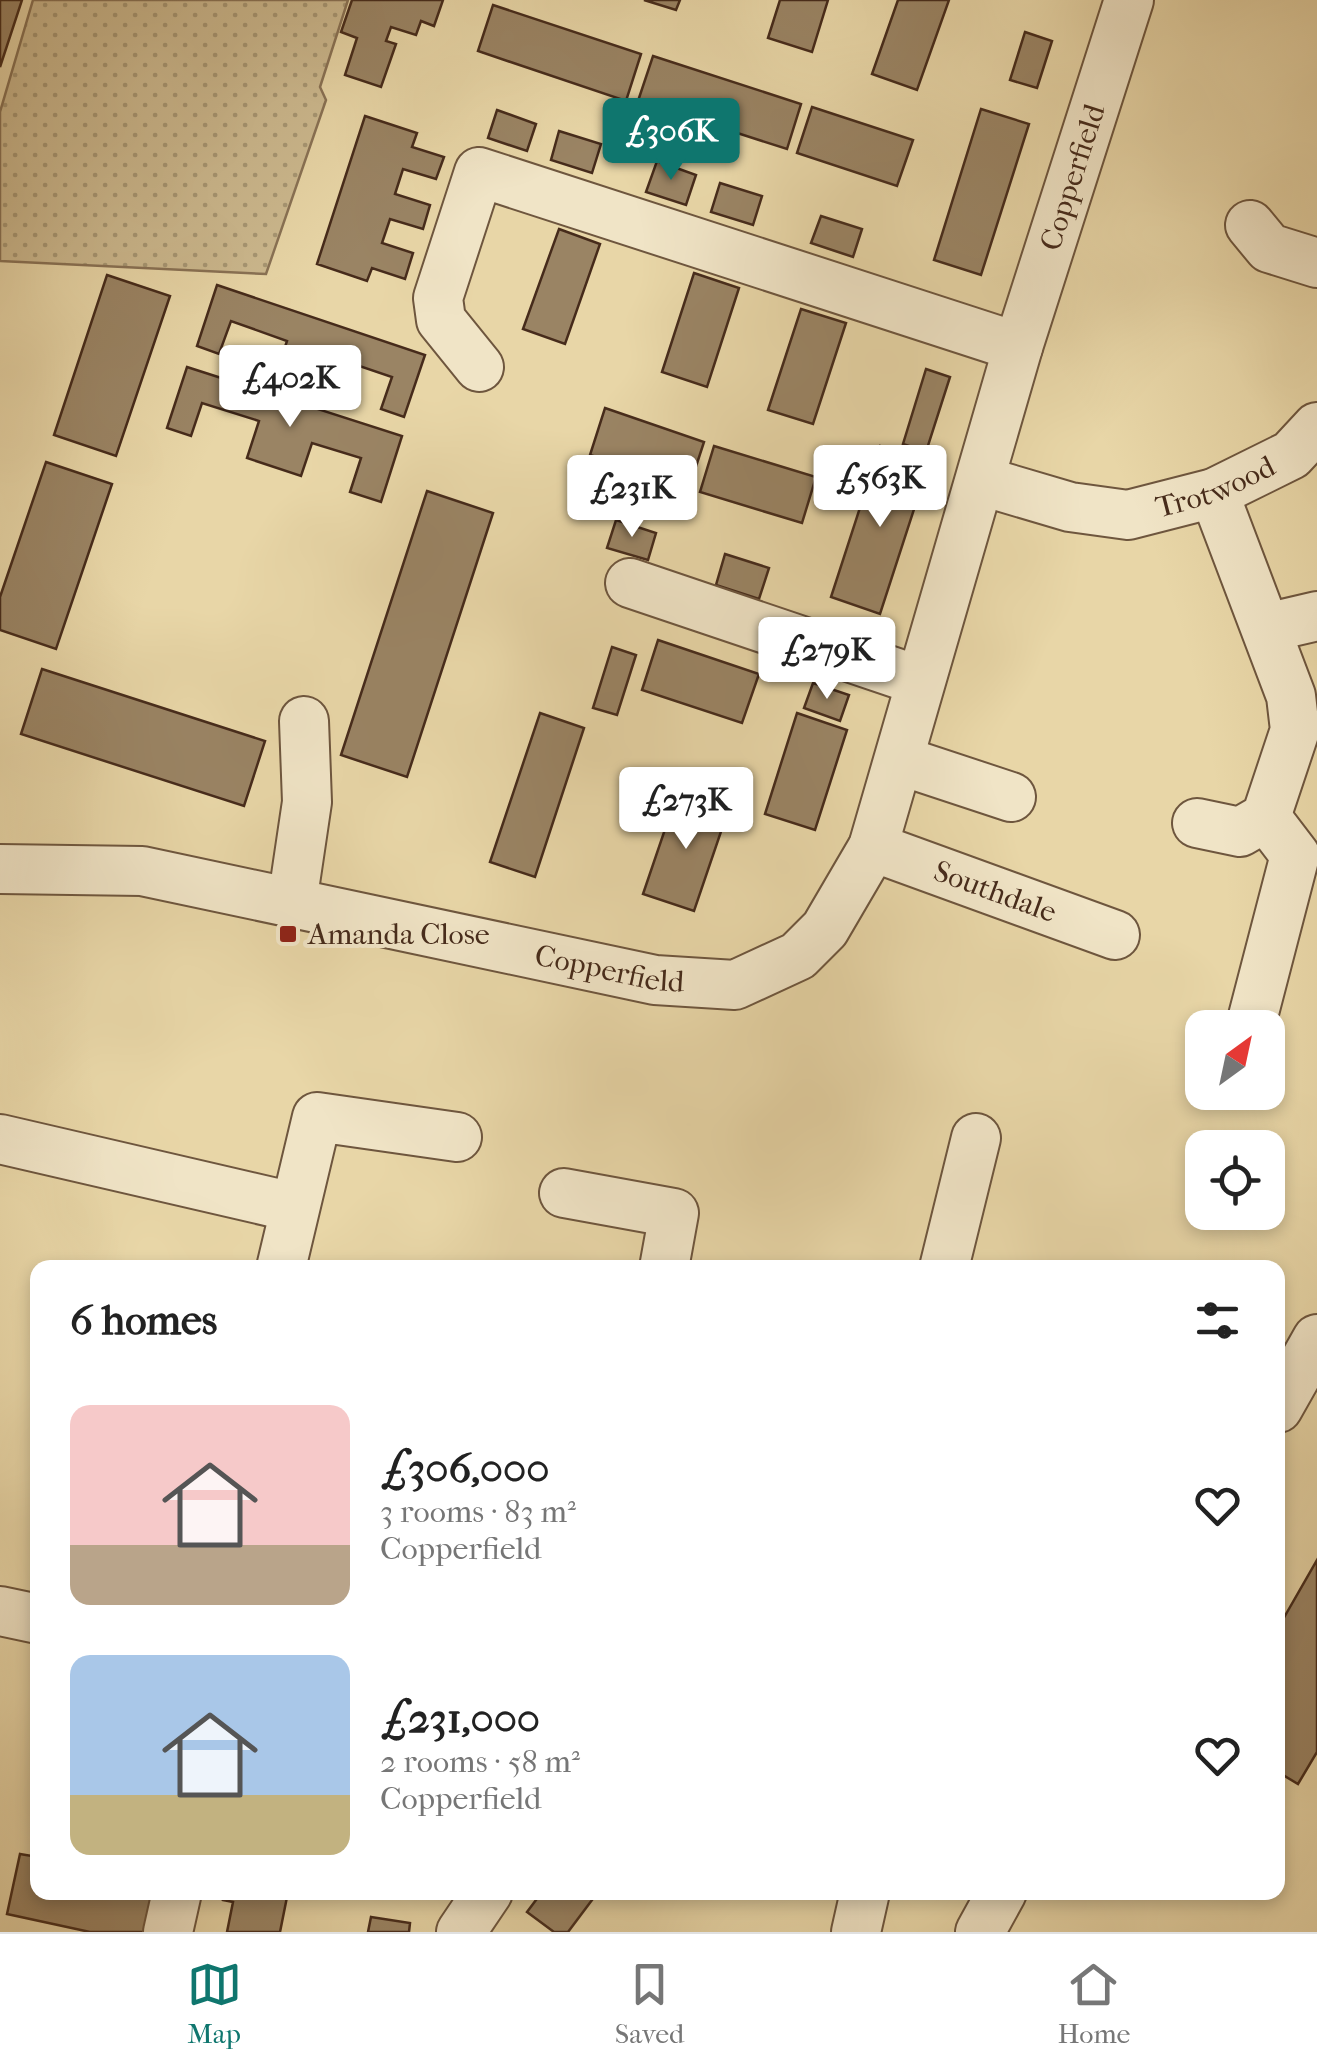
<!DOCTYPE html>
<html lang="en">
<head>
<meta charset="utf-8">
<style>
	body { margin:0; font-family:"IM FELL French Canon",serif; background:#f6f6f6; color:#222; height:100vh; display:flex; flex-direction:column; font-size:38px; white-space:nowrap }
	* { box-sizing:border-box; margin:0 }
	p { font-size:32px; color:#767676 }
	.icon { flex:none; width:55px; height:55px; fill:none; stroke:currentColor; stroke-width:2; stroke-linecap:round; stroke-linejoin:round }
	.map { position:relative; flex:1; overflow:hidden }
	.drawer { position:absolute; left:30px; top:1260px; width:1255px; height:640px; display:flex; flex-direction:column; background:#fff; border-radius:20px; box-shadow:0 5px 15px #0003 }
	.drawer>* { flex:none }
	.needle { width:65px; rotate:33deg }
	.fabs { position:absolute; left:1185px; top:1010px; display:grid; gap:20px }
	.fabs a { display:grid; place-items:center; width:100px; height:100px; border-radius:20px; background:#fff; box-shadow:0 5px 15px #0003; font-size:50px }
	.price { position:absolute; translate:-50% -85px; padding:0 22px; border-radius:10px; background:#fff; color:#222; font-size:32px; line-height:65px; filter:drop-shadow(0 2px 5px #0008) }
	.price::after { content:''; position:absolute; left:50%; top:60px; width:30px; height:22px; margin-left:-15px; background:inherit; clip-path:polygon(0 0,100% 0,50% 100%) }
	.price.selected { background:#0f766e; color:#fff }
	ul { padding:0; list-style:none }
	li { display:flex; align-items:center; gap:30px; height:250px; padding:0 40px }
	li span { display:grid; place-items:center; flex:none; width:280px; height:200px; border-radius:20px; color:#555 }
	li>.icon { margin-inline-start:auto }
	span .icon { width:120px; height:120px; fill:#fffc; stroke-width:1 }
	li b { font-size:42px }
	h2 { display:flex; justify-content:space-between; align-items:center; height:120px; padding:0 40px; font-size:42px }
	.tabs { display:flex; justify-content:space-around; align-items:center; height:140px; border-top:2px solid #e0e0e0; background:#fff; font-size:28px; color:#767676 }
	.tabs a { display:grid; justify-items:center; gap:5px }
	.tabs .selected { color:#0f766e }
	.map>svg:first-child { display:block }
	.grass { fill:url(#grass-dots); stroke:#897255; stroke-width:2.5 }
	.building { fill:#9a8464; stroke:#462b1b; stroke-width:2.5 }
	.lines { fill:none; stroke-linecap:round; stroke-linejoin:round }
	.minor-casing { stroke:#6e563e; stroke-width:52 }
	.minor { stroke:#f0e4c6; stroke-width:48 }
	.poi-dot { fill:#8f2418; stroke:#f0e4c6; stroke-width:4 }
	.labels { text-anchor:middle; stroke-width:8; stroke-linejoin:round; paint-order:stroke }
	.street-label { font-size:30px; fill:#462b1b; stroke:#f0e4c6 }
	.poi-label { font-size:30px; fill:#462b1b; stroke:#f0e4c6; text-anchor:start }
</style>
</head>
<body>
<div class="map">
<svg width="1317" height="1932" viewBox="0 0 1317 1932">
	<defs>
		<pattern id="grass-dots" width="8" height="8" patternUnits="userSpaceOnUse" patternTransform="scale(2.5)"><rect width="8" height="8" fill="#ccb98f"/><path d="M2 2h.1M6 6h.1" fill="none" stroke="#a79774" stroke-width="1.8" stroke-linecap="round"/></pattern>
	</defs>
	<rect width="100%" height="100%" fill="#e8d6a7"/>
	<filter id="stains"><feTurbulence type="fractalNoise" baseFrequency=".002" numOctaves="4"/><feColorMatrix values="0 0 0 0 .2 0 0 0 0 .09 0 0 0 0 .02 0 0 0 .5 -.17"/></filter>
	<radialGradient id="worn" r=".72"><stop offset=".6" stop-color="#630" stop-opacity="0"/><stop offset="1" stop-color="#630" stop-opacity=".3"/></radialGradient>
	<polygon class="grass" points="33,0 348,0 320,87 326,100 266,274 0,261 0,112"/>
	<g class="building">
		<polygon points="0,0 22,0 0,67"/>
		<polygon points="352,0 443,0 434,26 421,21 416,35 391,27 386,41 396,44 381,87 345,75 357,38 341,32"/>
		<polygon points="644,0 680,0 676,10"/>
		<polygon points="780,0 828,0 812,52 768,38"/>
		<polygon points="898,0 949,0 917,90 872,74"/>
		<polygon points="493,5 641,54 626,101 478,51"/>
		<polygon points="1025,32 1052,41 1037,88 1010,80"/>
		<polygon points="653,56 801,104 787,149 638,101"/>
		<polygon points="812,107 913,140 897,186 797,153"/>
		<polygon points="981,109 1029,124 981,275 934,260"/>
		<polygon points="497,110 536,124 527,151 488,138"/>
		<polygon points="365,116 417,133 412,147 444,157 436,179 403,169 395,194 430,205 423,229 390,219 382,243 413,253 405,279 372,268 367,281 317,264"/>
		<polygon points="559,131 601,144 592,173 551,160"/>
		<polygon points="657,161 696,175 686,205 646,192"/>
		<polygon points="720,183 762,196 753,225 711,212"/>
		<polygon points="821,216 862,229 853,257 811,243"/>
		<polygon points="559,229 600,244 565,344 523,329"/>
		<polygon points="694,273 739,288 707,387 662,372"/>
		<polygon points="107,275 170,296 116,456 54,435"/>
		<polygon points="217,285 425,355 404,417 381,409 392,377 339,359 327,395 275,377 287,341 231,321 219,354 197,346"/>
		<polygon points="801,309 846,323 813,424 768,410"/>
		<polygon points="187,367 402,436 381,502 350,492 361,458 312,443 301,476 247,458 259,421 202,403 191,436 167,428"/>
		<polygon points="926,369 950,377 926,452 903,444"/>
		<polygon points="605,408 704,442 689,488 590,455"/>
		<polygon points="714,446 816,477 802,523 700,492"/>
		<polygon points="880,446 929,463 880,614 831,597"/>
		<polygon points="46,462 112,484 56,649 0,630 0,597"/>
		<polygon points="427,491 493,513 407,777 341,755"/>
		<polygon points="616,520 656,533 648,560 607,548"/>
		<polygon points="725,554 769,568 759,599 716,585"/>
		<polygon points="658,640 759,674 742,723 642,690"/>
		<polygon points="612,647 636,655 617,715 593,708"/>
		<polygon points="42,669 265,741 244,806 21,734"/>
		<polygon points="813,683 849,695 840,721 804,708"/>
		<polygon points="540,713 584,728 535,877 490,862"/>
		<polygon points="797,713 847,730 815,830 765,814"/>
		<polygon points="677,794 728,811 694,911 643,894"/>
		<polygon points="1317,1560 1317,1752 1298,1784 1278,1772 1278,1628"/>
		<polygon points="20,1854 38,1857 38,1892 152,1894 144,1932 90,1932 7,1914"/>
		<polygon points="225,1892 288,1892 280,1932 227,1932 233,1902 223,1900"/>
		<polygon points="542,1892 598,1892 568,1932 554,1932 527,1912"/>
		<polygon points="371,1917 410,1923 409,1932 368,1932"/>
	</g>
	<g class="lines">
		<defs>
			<g id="minor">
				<polyline points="1250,225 1269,248 1317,263"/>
				<polyline points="479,367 441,320 438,298 479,172 1018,347"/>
				<path id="s1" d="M 982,481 L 1070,507 L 1128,515 L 1214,493 L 1291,455 L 1317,427"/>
				<polyline points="630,583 920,681"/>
				<polyline points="1266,628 1317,616"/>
				<polyline points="902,761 1011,797"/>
				<polyline points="1197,823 1240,832 1266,817 1295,730 1291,696 1214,493"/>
				<path id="s2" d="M 873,847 L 1115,935"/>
				<path id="s3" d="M 0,869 L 142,871 L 655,980 L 735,985 L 798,956 L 825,929 L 873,847 L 1018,347 L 1129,0"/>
				<polyline points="292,903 307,802 304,721"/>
				<polyline points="1250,1028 1295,855 1266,817"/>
				<polyline points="0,1139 293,1207"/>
				<polyline points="564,1193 674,1213 664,1268"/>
				<polyline points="281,1268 317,1117 457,1137"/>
				<polyline points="944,1268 976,1138"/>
				<polyline points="1278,1408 1317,1339"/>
				<polyline points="0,1611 38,1619"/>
				<polyline points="168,1932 177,1892"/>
				<polyline points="461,1932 488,1892"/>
				<polyline points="856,1932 865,1892"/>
				<polyline points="980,1932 1002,1892"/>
			</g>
		</defs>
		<use href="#minor" class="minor-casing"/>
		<use href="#minor" class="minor"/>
	</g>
	<rect class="poi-dot" x="278" y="924" width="20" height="20" rx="5"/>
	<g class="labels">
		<g class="street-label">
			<text dy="10" stroke="none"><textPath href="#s3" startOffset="1648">Copperfield</textPath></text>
			<text dy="10" stroke="none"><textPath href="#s1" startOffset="242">Trotwood</textPath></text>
			<text dy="10" stroke="none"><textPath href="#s2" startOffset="130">Southdale</textPath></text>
			<text dy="10" stroke="none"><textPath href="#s3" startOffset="620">Copperfield</textPath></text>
		</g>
		<g class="poi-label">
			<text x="308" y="944">Amanda Close</text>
		</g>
	</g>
	<rect width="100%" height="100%" filter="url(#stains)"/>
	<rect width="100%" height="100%" fill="url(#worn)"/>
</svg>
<div class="fabs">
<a><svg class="needle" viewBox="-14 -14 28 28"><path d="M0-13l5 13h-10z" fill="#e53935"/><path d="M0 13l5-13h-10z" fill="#767676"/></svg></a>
<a><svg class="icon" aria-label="locate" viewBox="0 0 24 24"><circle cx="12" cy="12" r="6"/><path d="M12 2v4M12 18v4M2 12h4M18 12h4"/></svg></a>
</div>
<b class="price selected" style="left:671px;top:183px">£306K</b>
<b class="price" style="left:290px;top:430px">£402K</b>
<b class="price" style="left:880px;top:530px">£563K</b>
<b class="price" style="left:632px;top:540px">£231K</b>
<b class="price" style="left:827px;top:702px">£279K</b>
<b class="price" style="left:686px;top:852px">£273K</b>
<section class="drawer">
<h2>6 homes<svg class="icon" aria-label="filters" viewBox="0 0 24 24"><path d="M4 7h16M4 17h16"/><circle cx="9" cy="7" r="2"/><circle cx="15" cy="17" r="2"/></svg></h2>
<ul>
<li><span style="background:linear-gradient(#f6c9c9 70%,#b9a48a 0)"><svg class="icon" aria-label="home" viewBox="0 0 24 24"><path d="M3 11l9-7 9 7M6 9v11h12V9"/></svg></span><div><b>£306,000</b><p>3 rooms · 83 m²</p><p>Copperfield</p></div><svg class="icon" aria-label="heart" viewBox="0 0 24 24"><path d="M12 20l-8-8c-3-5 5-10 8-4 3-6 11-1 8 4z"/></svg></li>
<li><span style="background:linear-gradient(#a9c7e8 70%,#c2b280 0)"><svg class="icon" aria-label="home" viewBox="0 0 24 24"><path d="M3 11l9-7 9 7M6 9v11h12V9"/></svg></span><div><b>£231,000</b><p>2 rooms · 58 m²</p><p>Copperfield</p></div><svg class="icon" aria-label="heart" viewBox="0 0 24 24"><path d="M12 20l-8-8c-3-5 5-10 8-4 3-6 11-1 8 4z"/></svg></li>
</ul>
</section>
</div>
<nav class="tabs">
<a class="selected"><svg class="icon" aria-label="map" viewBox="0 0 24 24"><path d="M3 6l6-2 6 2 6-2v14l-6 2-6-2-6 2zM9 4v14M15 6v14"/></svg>Map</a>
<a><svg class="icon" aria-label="saved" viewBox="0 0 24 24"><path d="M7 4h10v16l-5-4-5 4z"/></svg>Saved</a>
<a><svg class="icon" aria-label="home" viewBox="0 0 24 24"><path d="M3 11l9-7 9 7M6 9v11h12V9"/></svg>Home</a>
</nav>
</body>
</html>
